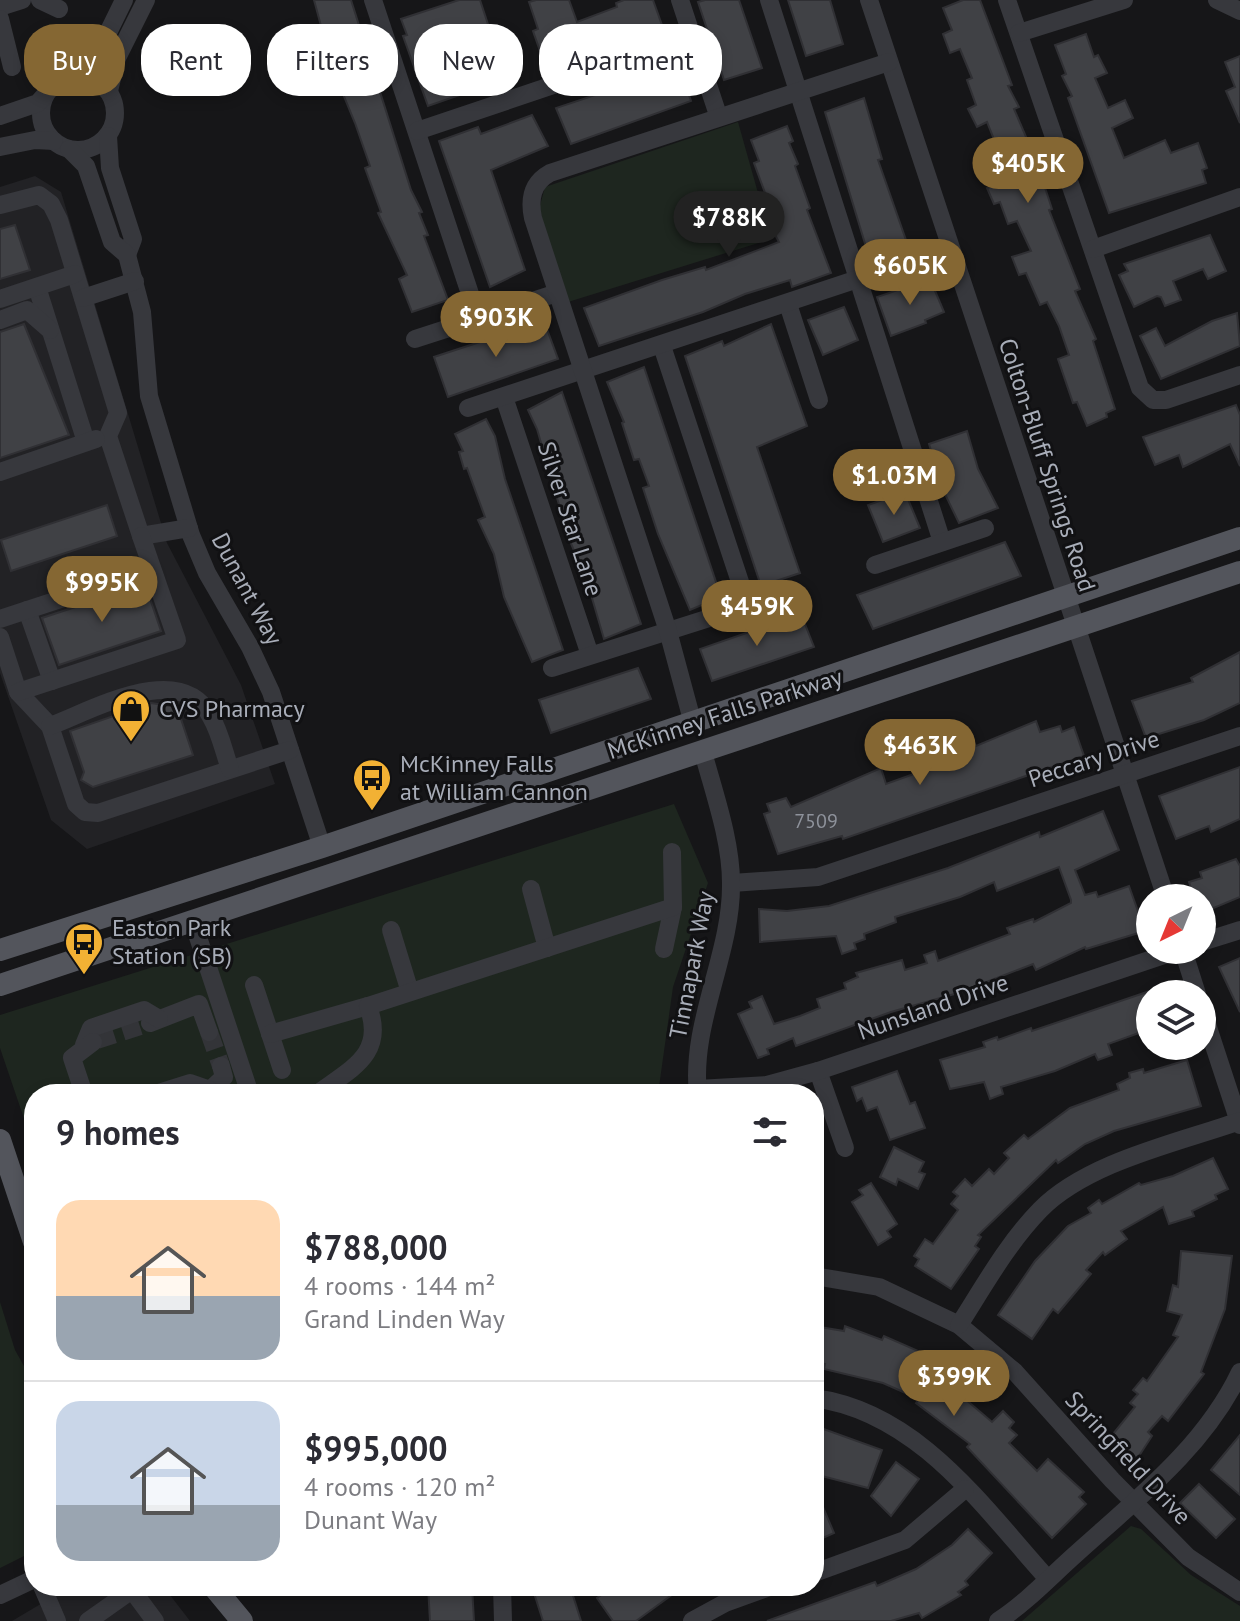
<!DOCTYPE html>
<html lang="en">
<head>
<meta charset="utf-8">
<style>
	body { margin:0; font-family:"PT Sans",sans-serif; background:#f2f2f3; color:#2b2b33; height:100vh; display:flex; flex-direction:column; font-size:30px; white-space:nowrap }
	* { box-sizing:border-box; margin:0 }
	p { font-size:26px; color:#7c7c81 }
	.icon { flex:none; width:44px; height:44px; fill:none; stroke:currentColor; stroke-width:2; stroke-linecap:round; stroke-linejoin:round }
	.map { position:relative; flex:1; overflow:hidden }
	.sheet { position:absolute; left:24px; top:1084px; width:800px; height:512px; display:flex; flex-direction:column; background:#fff; border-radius:32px; box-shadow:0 4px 12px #0003 }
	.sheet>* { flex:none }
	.banner { position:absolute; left:24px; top:24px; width:800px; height:72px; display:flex; gap:16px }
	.needle { width:52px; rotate:223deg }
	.buttons { position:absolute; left:1136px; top:884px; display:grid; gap:16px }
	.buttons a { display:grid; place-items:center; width:80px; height:80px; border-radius:50%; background:#fff; box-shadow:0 4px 12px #0003; font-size:40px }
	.price { position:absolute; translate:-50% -68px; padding:0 18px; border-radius:28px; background:#856733; color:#fff; font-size:26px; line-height:52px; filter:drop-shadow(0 2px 4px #0008) }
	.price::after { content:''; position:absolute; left:50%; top:48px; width:24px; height:18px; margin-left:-12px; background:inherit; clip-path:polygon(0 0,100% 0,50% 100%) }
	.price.on { background:#222; color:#fff }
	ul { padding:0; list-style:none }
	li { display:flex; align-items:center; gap:24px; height:200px; padding:0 32px }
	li+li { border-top:2px solid #e1e1e2 }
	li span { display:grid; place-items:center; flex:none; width:224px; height:160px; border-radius:24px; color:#555 }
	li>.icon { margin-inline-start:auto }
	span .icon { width:96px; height:96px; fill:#fffc; stroke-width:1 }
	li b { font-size:34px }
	h2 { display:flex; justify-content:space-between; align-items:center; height:96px; padding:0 32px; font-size:34px }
	.pill { padding:0 28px; border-radius:32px; background:#fff; box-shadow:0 4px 12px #0003; font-size:28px; line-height:72px }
	.pill.on { background:#856733; color:#fff }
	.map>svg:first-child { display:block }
	.built { fill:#222225 }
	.green { fill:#1e261f }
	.building { fill:#404145; stroke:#303034; stroke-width:2 }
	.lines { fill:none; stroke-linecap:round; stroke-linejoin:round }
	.minor-tunnel { stroke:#333438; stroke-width:18; stroke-dasharray:18 9; stroke-linecap:butt }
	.minor { stroke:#37383d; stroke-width:18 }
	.major { stroke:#53555c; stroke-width:22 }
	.labels { text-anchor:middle; stroke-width:6; stroke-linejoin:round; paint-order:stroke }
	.number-label { font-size:20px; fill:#8e929b }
	.street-label { font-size:24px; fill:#a8adb8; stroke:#111113 }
	.poi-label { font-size:24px; fill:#a8adb8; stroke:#111113; text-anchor:start }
</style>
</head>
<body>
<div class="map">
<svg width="1240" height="1621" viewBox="0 0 1240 1621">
	<rect width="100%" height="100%" fill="#161618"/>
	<g class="built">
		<polygon points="35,176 61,192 167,543 241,685 275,784 87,849 51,820 0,673 0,187"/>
		<polygon points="71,1586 163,1586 190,1621 12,1621"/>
	</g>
	<g class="green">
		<polygon points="738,122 771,239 568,302 539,209 545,187"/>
		<polygon points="674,804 708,883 673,987 658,1094 34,1094 34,1148 0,1048 0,1015"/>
		<polygon points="0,1302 15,1350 34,1384 34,1551 0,1568"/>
		<polygon points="1131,1526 1141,1529 1191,1575 1240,1606 1240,1621 1022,1621"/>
	</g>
	<g class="building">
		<polygon points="314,0 351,0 411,190 422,212 419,213 428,235 424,236 448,300 412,312 399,279 407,275 378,213 381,212 365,168 370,166 355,123 320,38 324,37"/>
		<polygon points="459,0 480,0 506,79 428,106 403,36 407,35 401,19"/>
		<polygon points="536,0 569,0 577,22 617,7 616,3 624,0 653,0 663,28 546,68 533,31 538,29 529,2"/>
		<polygon points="705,0 739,0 762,68 724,80 698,2"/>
		<polygon points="788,0 830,0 843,44 806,56"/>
		<polygon points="963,0 980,0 1012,85 1008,86 1019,107 1014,109 1036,160 1052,209 1049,210 1080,289 1075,291 1096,339 1093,341 1115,409 1106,413 1107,417 1087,426 1077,402 1073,403 1058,359 1069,355 1059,326 1047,302 1040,305 1026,273 1019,275 1012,257 1031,251 1017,221 1008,224 1000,202 994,204 987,188 996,185 985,157 999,152 987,122 977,127 968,109 976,105 967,80 972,78 960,49 950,53 943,34 952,30 943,8"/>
		<polygon points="1086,34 1094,57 1098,55 1107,73 1095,78 1108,108 1125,100 1133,118 1112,128 1124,158 1165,140 1171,153 1198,143 1207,168 1202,170 1206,183 1109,213 1068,98 1072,96 1062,76 1066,74 1055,45"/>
		<polygon points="1240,56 1240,123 1226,91 1235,87 1225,62"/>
		<polygon points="679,67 691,101 571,144 556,108"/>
		<polygon points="864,98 882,159 878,160 907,243 870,260 825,112"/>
		<polygon points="532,115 548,146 491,170 525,270 490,287 439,141 478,127 481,134"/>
		<polygon points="787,126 793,141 789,143 798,164 795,166 810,208 807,210 831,273 792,287 790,280 745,294 703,312 599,346 584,308 662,280 705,267 706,270 779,242 774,233 779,231 754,163 759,161 751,140"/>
		<polygon points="15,225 30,270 0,279 0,229"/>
		<polygon points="1210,235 1226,271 1208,279 1203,269 1173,281 1181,300 1165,306 1161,297 1157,296 1134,307 1119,275 1128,271 1124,264"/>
		<polygon points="930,279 944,312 925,320 926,323 891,336 877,297"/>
		<polygon points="844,307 858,340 823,355 808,320"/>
		<polygon points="1237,313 1240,346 1161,379 1140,336 1156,328 1165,346 1212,321"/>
		<polygon points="544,321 558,359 448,397 434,357"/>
		<polygon points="24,324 69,435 0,458 0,332"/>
		<polygon points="771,324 807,426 757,447 800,573 761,586 685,356 722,341 724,346"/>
		<polygon points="644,367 721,597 690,610 658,534 643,488 649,486 639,459 634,460 622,423 624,422 607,382"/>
		<polygon points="562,392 641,624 604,639 587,581 569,539 537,429 528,410"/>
		<polygon points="1236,405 1240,415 1240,466 1230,444 1183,467 1179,455 1155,465 1143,437"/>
		<polygon points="486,419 495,436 505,479 563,650 532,662 504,597 494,554 478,520 485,517 467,468 464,469 459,452 463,451 455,434"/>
		<polygon points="967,431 978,469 998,508 959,523 943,490 929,444"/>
		<polygon points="905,492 920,528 883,542 868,505"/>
		<polygon points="107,505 117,536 11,571 1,540"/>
		<polygon points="1005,542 1021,576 873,629 857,595"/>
		<polygon points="145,584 161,631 59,665 42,618"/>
		<polygon points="801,614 814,647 712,681 700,649"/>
		<polygon points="1240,652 1240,703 1204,720 1146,738 1132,701 1193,682 1191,678"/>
		<polygon points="638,668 651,699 551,733 539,700"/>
		<polygon points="151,703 177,707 193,755 93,787 81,780 84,772 70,731"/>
		<polygon points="1036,721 1040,732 1060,726 1062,732 1074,727 1084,756 843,839 842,836 778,854 764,814 770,812 767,804 786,798 791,807 881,768 886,784 922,771 933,764 930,758 949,750 974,742 976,746"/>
		<polygon points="1240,767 1240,819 1211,832 1209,826 1176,839 1159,796"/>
		<polygon points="1103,811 1119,850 1075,870 1085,895 1096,892 1098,897 1129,886 1145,931 1086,949 1085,947 1036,970 1033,964 958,993 891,1012 796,1046 793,1038 767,1049 769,1054 758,1058 738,1014 752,1008 749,1002 762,996 774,1024 800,1016 820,1008 817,999 846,989 844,983 858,977 856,973 902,960 905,970 927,963 924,955 935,951 938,961 1010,934 1007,928 1033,919 1034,922 1071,903 1071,900 1059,867 997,891 994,882 960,897 895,917 896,922 864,934 865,939 854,943 856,949 842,954 836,936 760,942 759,909 787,911 829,906 948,868 1039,832 1040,837"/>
		<polygon points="1236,859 1240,866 1240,897 1209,910 1206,901 1194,898 1189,882 1202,878 1200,872"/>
		<polygon points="1240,958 1240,1012 1219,967"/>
		<polygon points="1150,991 1150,1029 1108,1044 1112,1055 1098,1060 1095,1054 1055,1071 1001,1087 1003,1094 990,1099 984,1082 950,1089 940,1060 985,1047 983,1042 997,1037 998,1040 1031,1028 1032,1031"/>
		<polygon points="1187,1060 1201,1106 1114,1131 1085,1144 1058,1163 1056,1160 978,1235 981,1237 975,1246 979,1249 951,1289 915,1266 919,1259 914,1256 925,1239 933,1244 958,1210 951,1204 958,1196 953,1192 965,1179 972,1186 989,1169 994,1174 1009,1158 1004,1153 1024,1135 1028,1139 1070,1108 1119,1090 1117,1084 1130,1078 1129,1073 1143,1069 1144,1073"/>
		<polygon points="897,1071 910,1104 915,1102 925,1128 890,1140 877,1107 867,1111 862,1098 857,1101 852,1087"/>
		<polygon points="894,1147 924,1162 919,1172 925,1174 918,1189 898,1179 896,1185 880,1177"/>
		<polygon points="1213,1158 1228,1189 1215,1195 1217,1199 1192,1211 1194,1216 1169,1224 1163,1207 1121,1231 1127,1239 1105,1255 1103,1252 1086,1270 1091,1274 1058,1313 1053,1309 1032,1339 998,1315 1035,1261 1068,1226 1091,1213 1088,1208 1099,1200 1102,1204 1139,1183 1141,1185 1173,1176"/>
		<polygon points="871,1183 897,1224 887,1231 891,1237 878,1245 852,1202 863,1195 859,1190"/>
		<polygon points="1181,1251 1232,1256 1225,1309 1201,1372 1204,1374 1168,1421 1162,1416 1148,1432 1152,1436 1137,1459 1113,1434 1135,1407 1130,1403 1138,1394 1133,1390 1143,1378 1147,1381 1178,1337 1173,1335 1182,1315 1167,1311 1173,1285 1178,1287"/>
		<polygon points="814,1326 844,1331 845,1326 882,1340 884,1336 932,1357 965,1381 957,1392 992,1422 1003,1411 1014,1422 1009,1428 1017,1435 1009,1443 1037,1471 1048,1459 1084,1492 1079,1497 1086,1504 1052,1538 967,1447 970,1444 916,1403 919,1399 883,1383 824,1369 825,1364 814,1363"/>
		<polygon points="818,1427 882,1450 868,1488 814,1474"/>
		<polygon points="1240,1435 1240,1495 1211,1470"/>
		<polygon points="896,1462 919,1479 891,1516 871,1496"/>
		<polygon points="1199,1484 1235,1519 1216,1538 1180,1503"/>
		<polygon points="814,1486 834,1533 814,1542"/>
		<polygon points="968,1529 992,1553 965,1581 968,1585 958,1592 961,1595 922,1618 919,1613 891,1621 767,1621 875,1582 877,1586 916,1569 952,1545"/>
		<polygon points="428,1586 472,1586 474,1621 430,1621"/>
		<polygon points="546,1586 570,1586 581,1621 543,1621 533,1590"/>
		<polygon points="614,1586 684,1586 636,1621 613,1621 597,1598"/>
	</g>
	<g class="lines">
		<g class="minor-tunnel">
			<polyline points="209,1032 221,1066"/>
			<polyline points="97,1040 147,1024"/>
		</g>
		<g class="minor">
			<polyline points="40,0 59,9"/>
			<polyline points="373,0 478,318"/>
			<polyline points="680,0 718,115"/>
			<polyline points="769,0 942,542"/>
			<polyline points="869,0 1166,898"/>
			<polyline points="1007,0 1140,388 1153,400 1166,400 1240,375"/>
			<polyline points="1217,0 1240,11"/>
			<polyline points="0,7 22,0"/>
			<polyline points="0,19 12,67"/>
			<polyline points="1019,33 1124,0"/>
			<polyline points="76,75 104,41 124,0"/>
			<circle cx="78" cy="113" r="37"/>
			<polyline points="109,91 117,58 146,0"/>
			<polyline points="0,116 38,103 45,95"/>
			<polyline points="417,131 693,38"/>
			<polyline points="108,136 110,168 133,239 127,255"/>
			<polyline points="0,147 35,140 54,141"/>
			<polyline points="69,149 86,166 112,242 127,255 142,312 149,396 191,535 207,573 250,647 271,692 322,847"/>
			<polyline points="0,205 39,195 51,204 59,220 118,413 108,436 141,536 189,528"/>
			<polyline points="1093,249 1240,197"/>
			<polyline points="37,287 86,442"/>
			<polyline points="83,298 135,281"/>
			<polyline points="0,299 75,274"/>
			<polyline points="788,304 819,400"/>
			<polyline points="0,320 27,310 50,330"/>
			<polyline points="415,339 557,293"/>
			<polyline points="662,346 748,606"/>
			<polyline points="504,397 590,655"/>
			<polyline points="468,408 903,264"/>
			<polyline points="0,472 96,439"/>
			<polyline points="875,565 985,528"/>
			<polyline points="27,610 52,681"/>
			<polyline points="0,619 152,569"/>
			<polyline points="0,637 18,692 50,726 76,804 85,812 98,813 290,750"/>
			<polyline points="552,668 766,600"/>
			<polyline points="18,692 177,640 141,536"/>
			<path d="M 692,720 L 668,631 L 533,218 C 529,199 532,183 550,173 L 889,62"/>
			<path d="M 50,726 C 93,710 181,659 211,717 C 220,732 224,752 230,769"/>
			<polyline points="732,883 818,877 1240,736"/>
			<polyline points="531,889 547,948"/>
			<polyline points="193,922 250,1094"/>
			<polyline points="391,930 410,992"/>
			<polyline points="1202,942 1240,930"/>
			<polyline points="664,949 673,907"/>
			<polyline points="1183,950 1197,994"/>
			<polyline points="254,985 282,1070"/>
			<polyline points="1202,1009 1240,1125"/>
			<polyline points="150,1023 199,1004 209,1032"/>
			<polyline points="270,1034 368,1006"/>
			<polyline points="84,1045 91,1028 144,1010 159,1019"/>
			<polyline points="818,1071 845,1148"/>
			<polyline points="697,1089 767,1085 818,1071 1179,950"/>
			<polyline points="210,1090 224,1077 221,1066"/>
			<polyline points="84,1094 72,1058 93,1042"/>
			<polyline points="155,1094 190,1083 210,1090"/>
			<path d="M 317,1094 C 352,1068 386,1054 368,1006 L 673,907 L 672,852"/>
			<path d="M 698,1094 C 690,1023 732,954 731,883 C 731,840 714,793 703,752"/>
			<polyline points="814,1276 879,1287 959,1325 1015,1372 1112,1480 1188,1557 1240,1592"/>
			<path d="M 959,1325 C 984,1286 1007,1244 1040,1210 C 1087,1162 1177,1143 1240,1121"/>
			<path d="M 814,1398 C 918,1412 982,1506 1048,1579"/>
			<polyline points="814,1573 905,1540 965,1489"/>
			<polyline points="42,1586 57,1621"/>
			<polyline points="502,1586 503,1621"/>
			<polyline points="0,1595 34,1579"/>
			<polyline points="88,1621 132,1590 155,1621"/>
			<polyline points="692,1621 725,1603 772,1586"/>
			<path d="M 998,1621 C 1027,1602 1051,1576 1077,1553 C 1137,1499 1205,1446 1240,1372"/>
		</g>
		<g class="major">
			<polyline points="0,950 322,847 1240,538"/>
			<polyline points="0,985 1240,572"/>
			<polyline points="0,1140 34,1242"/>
			<polyline points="213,1586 242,1621"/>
		</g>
	</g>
	<defs>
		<symbol id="shop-pin" viewBox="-11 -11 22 30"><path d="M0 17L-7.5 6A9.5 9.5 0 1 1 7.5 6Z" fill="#f2b134" stroke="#111113"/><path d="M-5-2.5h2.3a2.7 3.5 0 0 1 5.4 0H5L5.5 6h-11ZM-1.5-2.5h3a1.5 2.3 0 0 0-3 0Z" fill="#111"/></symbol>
		<symbol id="bus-pin" viewBox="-11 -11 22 30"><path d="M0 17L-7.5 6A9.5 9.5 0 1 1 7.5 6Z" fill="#f2b134" stroke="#111113"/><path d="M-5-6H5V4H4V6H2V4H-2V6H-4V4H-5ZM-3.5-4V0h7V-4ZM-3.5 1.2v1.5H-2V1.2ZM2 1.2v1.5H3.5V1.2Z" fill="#111"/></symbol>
	</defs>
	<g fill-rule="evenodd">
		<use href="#shop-pin" x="109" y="687" width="44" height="60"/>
		<use href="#bus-pin" x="350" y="756" width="44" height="60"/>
		<use href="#bus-pin" x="62" y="920" width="44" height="60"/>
	</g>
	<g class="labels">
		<g class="number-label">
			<text x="816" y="828">7509</text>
		</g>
		<g class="street-label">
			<text transform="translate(1047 465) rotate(72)" y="8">Colton-Bluff Springs Road</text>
			<text transform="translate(570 519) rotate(72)" y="8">Silver Star Lane</text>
			<text transform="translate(247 589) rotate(62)" y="8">Dunant Way</text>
			<text transform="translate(725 714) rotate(-18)" y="8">McKinney Falls Parkway</text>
			<text transform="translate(1094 759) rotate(-18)" y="8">Peccary Drive</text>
			<text transform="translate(692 965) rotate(-79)" y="8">Tinnapark Way</text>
			<text transform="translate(933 1007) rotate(-19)" y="8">Nunsland Drive</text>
			<text transform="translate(1128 1458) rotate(47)" y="8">Springfield Drive</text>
		</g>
		<g class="poi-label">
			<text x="159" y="717">CVS Pharmacy</text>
			<text x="400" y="772">McKinney Falls<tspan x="400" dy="28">at William Cannon</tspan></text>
			<text x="112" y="936">Easton Park<tspan x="112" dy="28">Station (SB)</tspan></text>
		</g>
	</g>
</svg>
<div class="buttons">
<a><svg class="needle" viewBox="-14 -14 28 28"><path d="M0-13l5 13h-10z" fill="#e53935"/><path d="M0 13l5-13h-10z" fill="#7c7c81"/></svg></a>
<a><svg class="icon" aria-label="layers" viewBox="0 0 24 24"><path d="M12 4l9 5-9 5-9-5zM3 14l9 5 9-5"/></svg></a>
</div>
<b class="price" style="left:1028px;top:205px">$405K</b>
<b class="price on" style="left:729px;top:259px">$788K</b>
<b class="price" style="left:910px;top:307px">$605K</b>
<b class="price" style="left:496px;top:359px">$903K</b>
<b class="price" style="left:894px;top:517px">$1.03M</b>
<b class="price" style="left:102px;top:624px">$995K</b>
<b class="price" style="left:757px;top:648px">$459K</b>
<b class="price" style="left:920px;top:787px">$463K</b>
<b class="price" style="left:954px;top:1418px">$399K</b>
<div class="banner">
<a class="pill on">Buy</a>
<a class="pill">Rent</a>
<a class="pill">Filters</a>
<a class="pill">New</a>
<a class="pill">Apartment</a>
</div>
<section class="sheet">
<h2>9 homes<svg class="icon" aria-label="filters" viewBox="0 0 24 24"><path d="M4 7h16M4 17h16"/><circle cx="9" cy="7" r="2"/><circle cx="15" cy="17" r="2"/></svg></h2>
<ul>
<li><span style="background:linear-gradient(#ffd9b3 60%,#9aa5b1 0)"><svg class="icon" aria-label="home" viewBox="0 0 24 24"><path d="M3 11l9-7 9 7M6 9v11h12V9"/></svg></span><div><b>$788,000</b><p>4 rooms · 144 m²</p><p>Grand Linden Way</p></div></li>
<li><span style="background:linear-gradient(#c9d6e8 65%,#9aa5b1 0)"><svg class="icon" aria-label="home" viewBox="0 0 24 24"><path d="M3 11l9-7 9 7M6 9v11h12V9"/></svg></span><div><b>$995,000</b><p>4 rooms · 120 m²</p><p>Dunant Way</p></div></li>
</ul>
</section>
</div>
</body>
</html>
